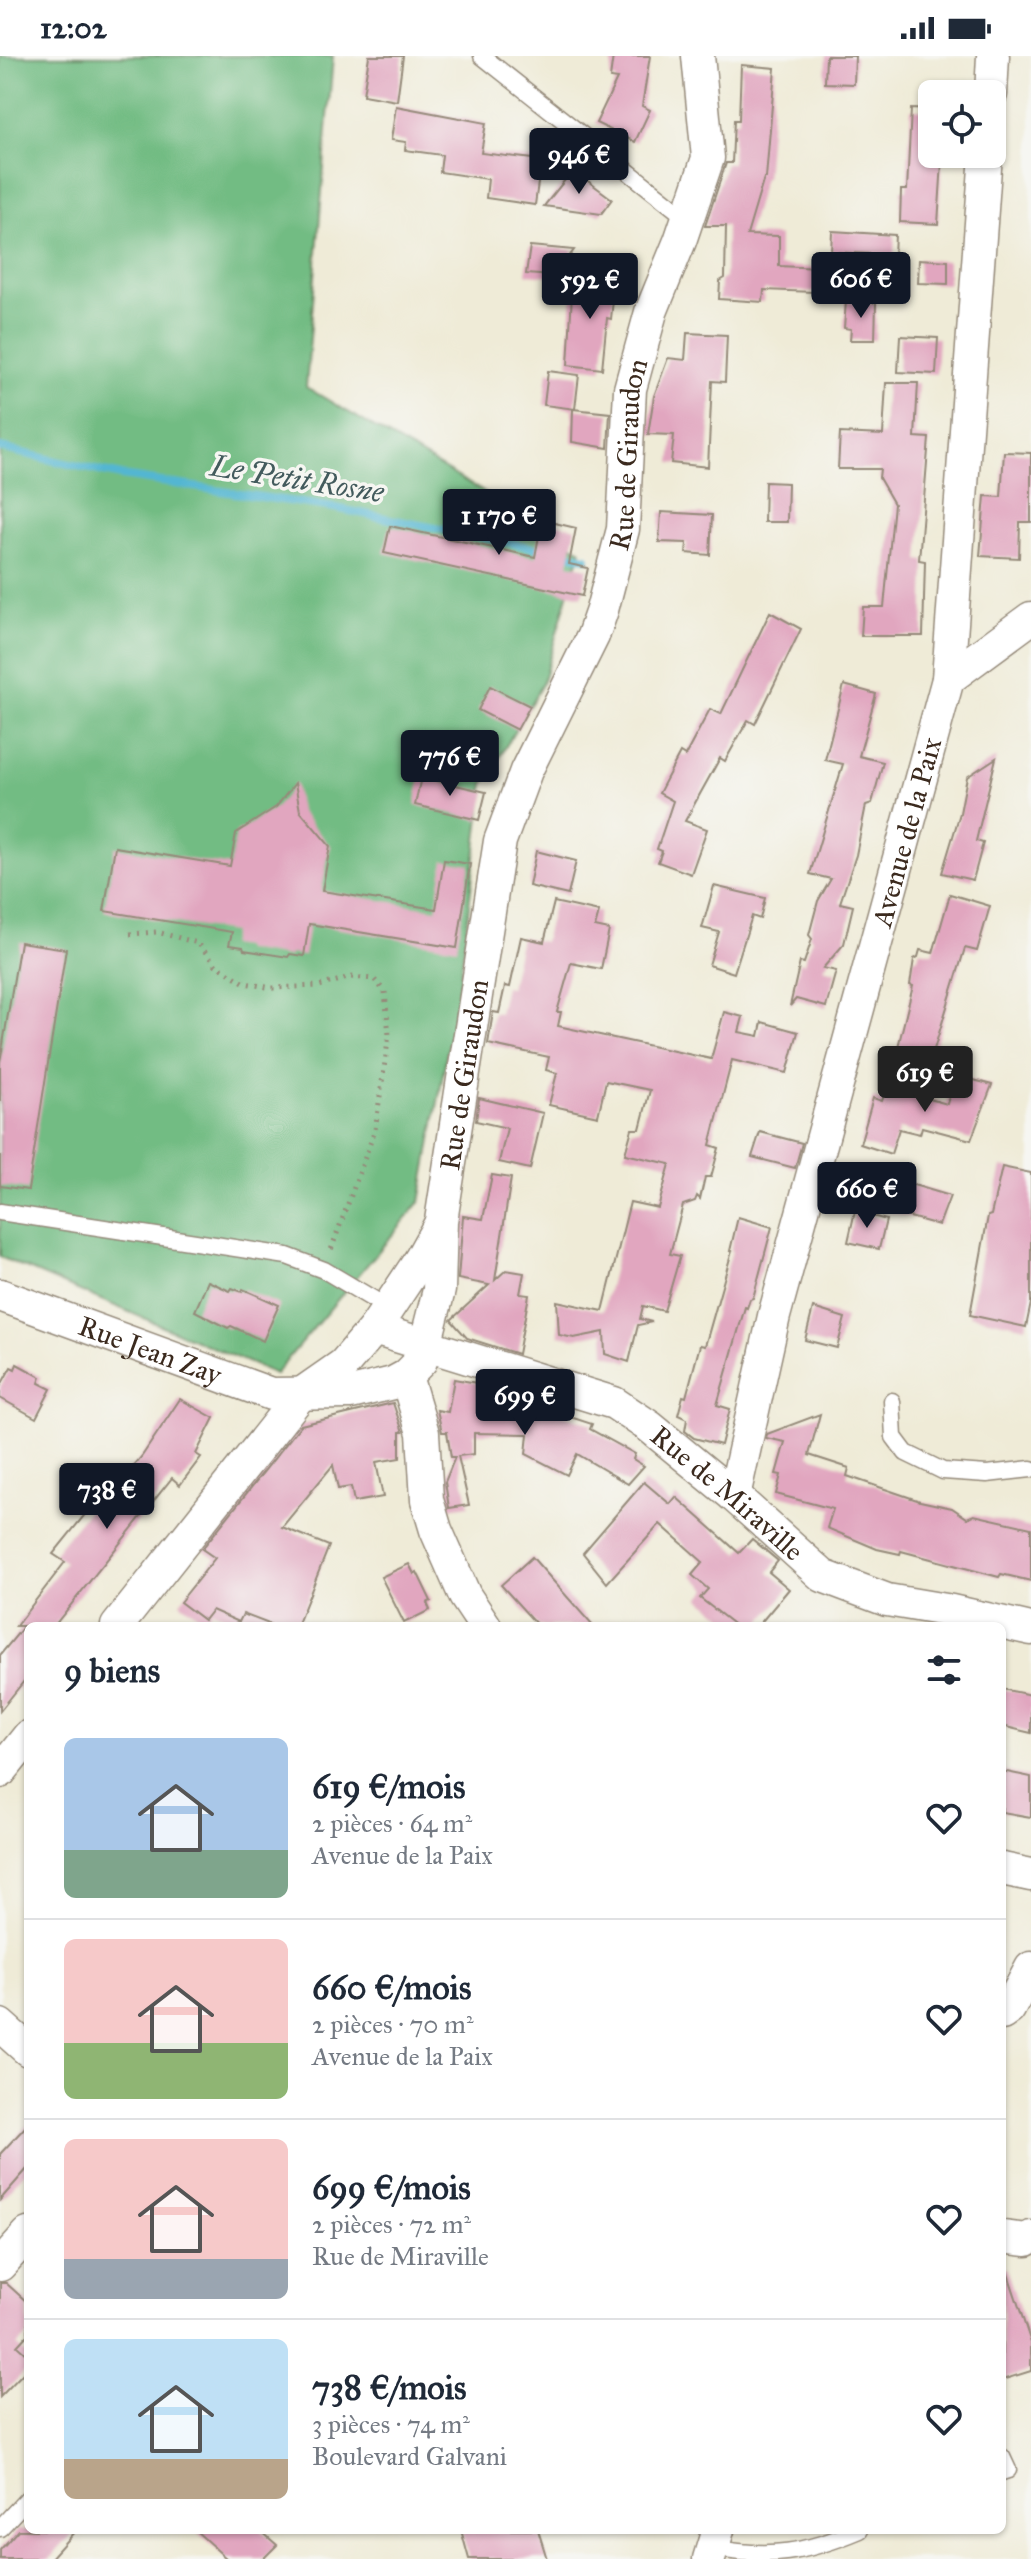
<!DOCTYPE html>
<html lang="fr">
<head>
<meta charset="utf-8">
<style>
	body { margin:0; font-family:"IM FELL Great Primer",serif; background:#f2f2f3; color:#1f2937; height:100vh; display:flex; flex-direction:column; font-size:30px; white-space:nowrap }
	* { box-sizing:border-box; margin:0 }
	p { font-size:26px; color:#747a83 }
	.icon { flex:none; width:44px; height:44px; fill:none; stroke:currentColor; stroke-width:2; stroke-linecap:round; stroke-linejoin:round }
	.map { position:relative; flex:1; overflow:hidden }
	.details { position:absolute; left:24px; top:1566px; width:982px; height:912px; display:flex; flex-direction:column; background:#fff; border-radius:12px; box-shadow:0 2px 6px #0004 }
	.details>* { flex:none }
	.buttons { position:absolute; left:918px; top:24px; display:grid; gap:16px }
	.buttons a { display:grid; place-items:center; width:88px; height:88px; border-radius:12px; background:#fff; box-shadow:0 2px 6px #0004; font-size:40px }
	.price { position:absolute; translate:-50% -68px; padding:0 18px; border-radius:8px; background:#111827; color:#fff; font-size:26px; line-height:52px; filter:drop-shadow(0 2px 4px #0008) }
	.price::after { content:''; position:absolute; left:50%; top:48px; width:24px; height:18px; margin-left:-12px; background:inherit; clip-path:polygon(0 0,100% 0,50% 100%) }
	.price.active { background:#222; color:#fff }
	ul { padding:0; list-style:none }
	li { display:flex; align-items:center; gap:24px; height:200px; padding:0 40px }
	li+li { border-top:2px solid #e0e1e3 }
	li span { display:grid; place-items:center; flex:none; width:224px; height:160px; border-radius:12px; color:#555 }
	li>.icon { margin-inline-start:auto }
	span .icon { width:96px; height:96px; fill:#fffc; stroke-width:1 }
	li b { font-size:34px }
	h2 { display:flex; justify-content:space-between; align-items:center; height:96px; padding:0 40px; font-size:34px }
	.status { display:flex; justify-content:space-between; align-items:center; height:56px; padding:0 40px; background:#fff; direction:ltr }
	.status svg { height:22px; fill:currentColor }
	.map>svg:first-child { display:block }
	.forest { fill:#72bc83; stroke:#567350; stroke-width:2 }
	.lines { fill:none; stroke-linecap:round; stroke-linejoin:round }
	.stream { stroke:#53b6d2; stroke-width:8 }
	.building { fill:#e1a6bf }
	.lane-casing { stroke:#958a7a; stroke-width:19 }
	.street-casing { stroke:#958a7a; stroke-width:35 }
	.path { stroke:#958a7a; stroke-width:5; stroke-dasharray:2 6; stroke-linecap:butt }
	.lane { stroke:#fff; stroke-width:16 }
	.street { stroke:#fff; stroke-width:32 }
	.labels { text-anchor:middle; stroke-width:7; stroke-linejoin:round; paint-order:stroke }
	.street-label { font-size:28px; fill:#3b2a1e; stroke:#f6f6f2 }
	.water-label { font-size:30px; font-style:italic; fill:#435b5d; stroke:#f6f6f2 }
</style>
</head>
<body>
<div class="status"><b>12:02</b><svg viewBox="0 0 49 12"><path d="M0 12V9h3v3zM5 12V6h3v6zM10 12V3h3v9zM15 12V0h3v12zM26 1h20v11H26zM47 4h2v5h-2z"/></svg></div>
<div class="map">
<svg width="1031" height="2503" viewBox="0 0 1031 2503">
	<rect width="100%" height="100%" fill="#f6f6f2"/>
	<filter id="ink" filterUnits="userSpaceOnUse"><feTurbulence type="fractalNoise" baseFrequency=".0125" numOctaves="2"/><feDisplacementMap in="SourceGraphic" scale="16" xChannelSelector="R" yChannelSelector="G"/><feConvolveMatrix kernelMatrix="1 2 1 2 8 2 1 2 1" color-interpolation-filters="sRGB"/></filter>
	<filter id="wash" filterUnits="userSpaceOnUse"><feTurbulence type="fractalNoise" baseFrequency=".006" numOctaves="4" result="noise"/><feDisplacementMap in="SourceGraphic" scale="32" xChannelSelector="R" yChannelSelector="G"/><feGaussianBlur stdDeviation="1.8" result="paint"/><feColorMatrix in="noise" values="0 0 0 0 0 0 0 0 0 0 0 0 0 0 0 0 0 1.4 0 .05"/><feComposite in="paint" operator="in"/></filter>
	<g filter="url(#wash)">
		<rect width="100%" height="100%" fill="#efebd7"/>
		<polygon class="forest" points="0,0 333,0 306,331 581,494 542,628 484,728 460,923 420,1146 275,1318 0,1201"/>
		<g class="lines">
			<g class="stream">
				<polyline points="0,392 121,420 335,452 545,494"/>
				<polyline points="563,497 586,502"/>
			</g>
		</g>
		<g id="blocks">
			<g class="building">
				<polygon points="369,0 403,0 397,45 363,39"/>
				<polygon points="613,0 650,0 642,50 650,54 635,86 596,67 617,23 610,22"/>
				<polygon points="826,0 855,0 854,28 825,27"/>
				<polygon points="741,9 775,12 766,122 764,122 747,179 779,180 779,210 840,213 839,237 764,234 763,246 719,243 720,225 725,222 726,170 705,170 726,107 732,107 734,64 739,64"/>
				<polygon points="396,50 486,67 481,97 541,104 535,149 486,142 488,123 440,116 442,99 405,94 406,86 391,84"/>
				<polygon points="911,53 932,54 932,98 938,98 938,106 942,106 938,168 900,166 901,134 907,134"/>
				<polygon points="573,114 612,143 601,158 544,150"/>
				<polygon points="832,175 895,179 894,199 831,196"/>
				<polygon points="530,190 574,194 554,220 526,218"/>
				<polygon points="919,203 948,205 948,228 918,227"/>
				<polygon points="573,220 615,225 611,263 607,262 602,313 568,309"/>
				<polygon points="846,245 876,247 875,284 850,284 851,273 844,272"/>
				<polygon points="687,277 727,279 725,326 712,325 708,411 671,407 674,379 648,378 654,340 668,302 685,304"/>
				<polygon points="900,280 938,282 936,318 898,316"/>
				<polygon points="548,315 579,319 575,353 544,349"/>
				<polygon points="886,327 918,327 915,381 929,382 919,504 925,505 923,580 861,580 863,551 884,551 894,448 879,422 880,413 838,413 840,377 883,379"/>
				<polygon points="573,353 610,357 608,392 572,386"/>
				<polygon points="1004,396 1031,397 1031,466 1020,466 1019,502 980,500 985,440 1001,441"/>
				<polygon points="765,426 788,427 787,466 764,466"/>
				<polygon points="661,456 712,459 710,499 686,497 687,487 659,486"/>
				<polygon points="542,464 576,472 569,508 588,512 582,540 384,497 390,470 535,501"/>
				<polygon points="770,556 801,573 755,668 748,664 725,705 720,702 685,765 707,773 691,818 658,806 662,795 657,793 673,745 659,737 680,697 685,700 710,653 721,658"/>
				<polygon points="844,629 876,638 859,700 883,706 872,747 866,749 856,799 840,847 853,850 844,888 823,912 836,915 826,951 796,943 790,950 800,906 804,907 812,883 809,879 818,845 831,823 810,818 843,708 825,704"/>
				<polygon points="490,630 530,650 517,674 478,654"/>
				<polygon points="996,702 976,785 983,787 973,824 942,817 960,757 967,721"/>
				<polygon points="421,721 486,736 479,764 415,749"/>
				<polygon points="295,727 300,755 330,790 322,835 436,853 444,804 470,808 457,892 309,868 304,900 290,898 288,901 244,894 243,891 229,889 232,876 104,855 115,791 230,810 236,777 276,751"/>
				<polygon points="536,795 576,805 568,839 529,830"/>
				<polygon points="714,830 765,842 760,863 752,860 734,917 709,909 719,876 702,872"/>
				<polygon points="950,838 990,850 977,895 965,892 932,1000 898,991 913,930 910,929 914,903 918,901 920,894 933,897"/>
				<polygon points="554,846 599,856 595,871 609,874 601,913 571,907 557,956 561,956 558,970 711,1003 724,956 743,961 739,976 759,980 762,966 798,976 787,1017 732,1004 710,1089 719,1092 711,1121 705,1121 700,1143 697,1140 695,1145 683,1149 670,1198 680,1200 664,1255 643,1250 640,1263 652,1266 638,1269 629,1306 605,1298 604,1276 574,1282 559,1279 557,1245 603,1255 630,1146 658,1152 670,1108 625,1098 632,1073 640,1073 650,1034 606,1025 598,1060 549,1049 557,1017 546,1014 549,1001 488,988 493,956 499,957 505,930 510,931 521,881 544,886"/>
				<polygon points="20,886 66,893 28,1134 0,1130 0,1006"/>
				<polygon points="955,1019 992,1029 971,1084 922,1071 920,1078 899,1073 891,1098 860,1088 873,1042 882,1045 887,1031 947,1048"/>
				<polygon points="479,1042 543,1057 530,1113 499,1106 507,1072 476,1065"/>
				<polygon points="760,1076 802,1087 795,1112 752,1101"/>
				<polygon points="1002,1111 1031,1117 1031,1247 1026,1271 970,1259 988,1160 991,1159"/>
				<polygon points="492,1119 511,1122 495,1224 506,1214 524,1217 520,1238 529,1239 518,1298 467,1282 451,1264 489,1229 458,1223 463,1160 483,1163"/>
				<polygon points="897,1124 950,1140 939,1169 888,1155"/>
				<polygon points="855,1155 886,1164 879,1193 848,1186"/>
				<polygon points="738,1161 772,1171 753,1242 750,1243 747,1252 745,1251 717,1349 730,1353 721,1389 694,1382 685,1375 687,1363 678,1359 683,1340 686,1341 700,1289 705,1290 732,1195 730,1195"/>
				<polygon points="208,1225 230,1235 232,1232 242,1236 243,1233 279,1249 263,1285 231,1270 228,1272 195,1255"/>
				<polygon points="813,1252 845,1262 837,1292 805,1284"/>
				<polygon points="17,1308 41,1321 39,1327 51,1333 36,1362 0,1342 0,1331 11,1311 15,1313"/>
				<polygon points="454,1323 489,1329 486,1346 551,1358 552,1355 592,1368 590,1373 635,1398 633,1403 644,1410 628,1428 577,1398 567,1419 526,1398 528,1378 474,1377 474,1398 458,1400 469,1449 449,1452 445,1426 455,1401 451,1401 447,1376 442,1376 437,1354 448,1356"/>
				<polygon points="180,1343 214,1362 196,1398 201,1401 180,1429 172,1422 54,1570 28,1570 28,1620 0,1655 0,1599 24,1570 16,1570 65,1506 53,1498 108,1430 113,1435 142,1400"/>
				<polygon points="393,1347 403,1376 400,1376 400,1402 376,1406 383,1441 354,1446 351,1431 338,1433 333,1409 282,1471 329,1490 297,1570 274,1570 243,1558 239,1566 212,1554 204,1564 180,1546 215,1502 202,1493 301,1369"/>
				<polygon points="820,1358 809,1399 849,1412 847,1420 920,1445 952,1452 967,1462 974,1459 1031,1472 1031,1525 1001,1518 999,1521 901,1495 900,1498 877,1493 827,1472 833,1453 776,1438 781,1419 776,1418 785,1386 766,1382 767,1378"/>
				<polygon points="644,1426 670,1448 676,1441 739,1497 752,1483 778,1505 769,1516 789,1533 758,1570 736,1570 700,1542 708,1533 692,1519 703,1506 660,1468 607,1527 583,1497"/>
				<polygon points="532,1501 593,1570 538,1570 501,1529"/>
				<polygon points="409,1508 414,1518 417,1516 431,1545 427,1547 430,1554 404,1567 381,1521"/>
				<polygon points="1002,1633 1031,1639 1031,1677 1002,1670"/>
				<polygon points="1002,1715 1031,1721 1031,1761 1002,1756"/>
				<polygon points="28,2068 28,2112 0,2144 0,2098"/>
				<polygon points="1006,2212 1031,2287 1031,2315 1002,2324 1002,2213"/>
				<polygon points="0,2227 6,2227 28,2247 28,2278 17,2290 28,2300 28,2312 0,2341"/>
				<polygon points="18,2474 76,2474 50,2503 0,2503 0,2494"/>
				<polygon points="195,2474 260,2474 277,2489 263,2503 227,2503"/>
				<polygon points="461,2474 538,2474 547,2503 469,2503"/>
			</g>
		</g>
	</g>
	<g filter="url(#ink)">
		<use href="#blocks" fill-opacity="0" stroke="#958a7a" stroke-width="2"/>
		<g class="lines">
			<defs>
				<g id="lane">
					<polyline points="482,0 687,162"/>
					<polyline points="0,1156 287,1200 324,1214 388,1252"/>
					<polyline points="892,1345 894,1381 906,1397 943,1415 987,1418 1031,1413"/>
					<polyline points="1002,2401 1008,2414 1002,2416"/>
					<polyline points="0,2472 28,2442"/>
					<path d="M 712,2492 C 771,2503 805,2497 860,2474"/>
				</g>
				<g id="street">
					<polyline points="991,38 993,0"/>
					<polyline points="948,623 1031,562"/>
					<path id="s1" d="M 0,1239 L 271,1338 L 351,1337 L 393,1327 L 406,1320 L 421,1305 L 439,1234 L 441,1165 L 500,785 L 526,715 L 593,580 L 602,554 L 623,473 L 630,333 L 651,256 L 680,185 L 708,102 L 698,0"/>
					<path id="s2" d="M 374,1273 L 614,1347 L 650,1371 L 734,1440 L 823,1520 L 887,1544 L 952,1555 L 1031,1573"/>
					<polyline points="406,1320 423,1377 427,1444 436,1474 465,1540 485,1570"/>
					<path id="s3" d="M 734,1440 L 774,1260 L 948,623 L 986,98"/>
					<polyline points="117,1570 301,1338 344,1308 374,1273 420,1204 439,1170"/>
					<polyline points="0,1716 28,1681"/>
					<polyline points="1002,1813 1031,1819"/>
					<polyline points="1002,1958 1009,1953 1031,1912"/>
					<polyline points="0,1969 28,1994"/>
					<polyline points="1002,2181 1027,2184 1031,2181"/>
					<polyline points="0,2209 28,2178"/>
					<polyline points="709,2503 718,2474"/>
				</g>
			</defs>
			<use href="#lane" class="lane-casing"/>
			<use href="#street" class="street-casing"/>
			<polyline class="path" points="130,878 157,876 198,887 216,909 245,927 272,932 319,930 351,921 374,923 385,936 389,979 375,1074 331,1194"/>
			<use href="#lane" class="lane"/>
			<use href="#street" class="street"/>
		</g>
	</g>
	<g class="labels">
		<g class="street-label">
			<text dy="10" stroke="none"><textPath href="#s1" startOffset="1386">Rue de Giraudon</textPath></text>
			<text dy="10" stroke="none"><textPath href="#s3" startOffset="686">Avenue de la Paix</textPath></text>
			<text dy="10" stroke="none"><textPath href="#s1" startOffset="738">Rue de Giraudon</textPath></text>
			<text dy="10" stroke="none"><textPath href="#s1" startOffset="160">Rue Jean Zay</textPath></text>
			<text dy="10" stroke="none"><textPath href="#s2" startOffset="396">Rue de Miraville</textPath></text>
		</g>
		<g class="water-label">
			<text transform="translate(297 423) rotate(9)" y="10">Le Petit Rosne</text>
		</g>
	</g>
</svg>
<div class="buttons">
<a><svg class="icon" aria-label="locate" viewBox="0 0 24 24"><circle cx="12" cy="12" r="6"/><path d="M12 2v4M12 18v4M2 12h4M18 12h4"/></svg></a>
</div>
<b class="price" style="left:579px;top:140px">946 €</b>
<b class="price" style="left:861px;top:264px">606 €</b>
<b class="price" style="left:590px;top:265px">592 €</b>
<b class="price" style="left:499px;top:501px">1 170 €</b>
<b class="price" style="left:450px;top:742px">776 €</b>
<b class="price active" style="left:925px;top:1058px">619 €</b>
<b class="price" style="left:867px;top:1174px">660 €</b>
<b class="price" style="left:525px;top:1381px">699 €</b>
<b class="price" style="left:107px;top:1475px">738 €</b>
<section class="details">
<h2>9 biens<svg class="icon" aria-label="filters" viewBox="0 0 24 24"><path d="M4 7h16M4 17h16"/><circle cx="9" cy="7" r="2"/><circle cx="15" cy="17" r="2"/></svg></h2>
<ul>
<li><span style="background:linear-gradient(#a9c7e8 70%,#7fa58c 0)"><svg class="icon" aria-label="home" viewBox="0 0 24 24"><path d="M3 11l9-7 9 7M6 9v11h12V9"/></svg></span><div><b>619 €/mois</b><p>2 pièces · 64 m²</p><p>Avenue de la Paix</p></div><svg class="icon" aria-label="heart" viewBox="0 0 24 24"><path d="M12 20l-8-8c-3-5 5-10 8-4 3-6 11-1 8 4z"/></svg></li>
<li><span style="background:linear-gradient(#f6c9c9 65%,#8fb573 0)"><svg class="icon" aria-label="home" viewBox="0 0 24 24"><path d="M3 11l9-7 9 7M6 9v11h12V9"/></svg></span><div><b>660 €/mois</b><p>2 pièces · 70 m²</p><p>Avenue de la Paix</p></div><svg class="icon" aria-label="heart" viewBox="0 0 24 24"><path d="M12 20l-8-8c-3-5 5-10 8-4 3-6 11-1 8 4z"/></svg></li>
<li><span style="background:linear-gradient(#f6c9c9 75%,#9aa5b1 0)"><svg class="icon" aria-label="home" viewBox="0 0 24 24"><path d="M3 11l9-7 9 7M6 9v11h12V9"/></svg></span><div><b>699 €/mois</b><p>2 pièces · 72 m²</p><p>Rue de Miraville</p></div><svg class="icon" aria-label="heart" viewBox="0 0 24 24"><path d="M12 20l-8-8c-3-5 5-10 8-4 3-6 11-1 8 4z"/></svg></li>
<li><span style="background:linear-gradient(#bfe0f5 75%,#b9a48a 0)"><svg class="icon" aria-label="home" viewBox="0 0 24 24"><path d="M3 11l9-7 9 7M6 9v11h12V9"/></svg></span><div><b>738 €/mois</b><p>3 pièces · 74 m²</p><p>Boulevard Galvani</p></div><svg class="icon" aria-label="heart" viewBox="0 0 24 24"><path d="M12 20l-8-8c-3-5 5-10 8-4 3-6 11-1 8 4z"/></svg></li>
</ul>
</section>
</div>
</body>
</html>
